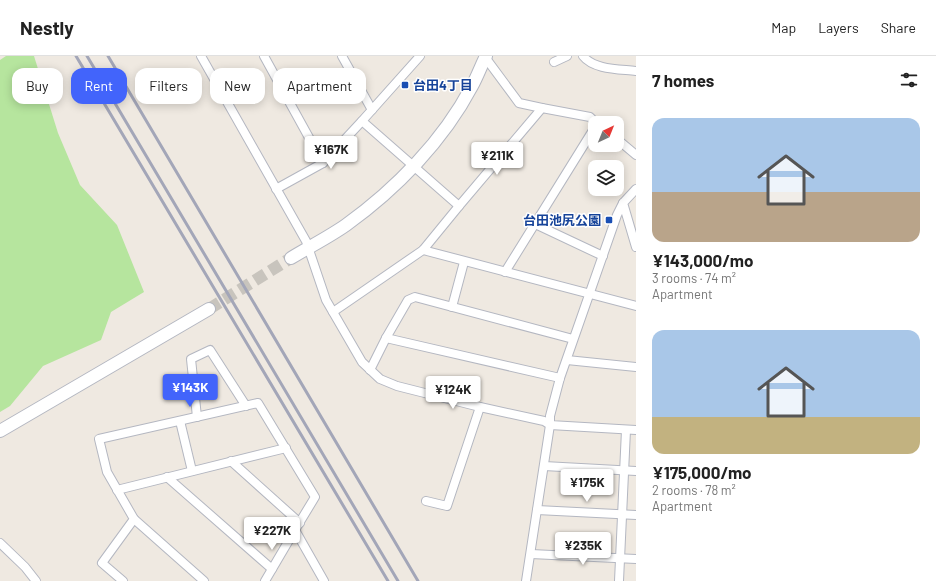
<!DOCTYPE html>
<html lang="en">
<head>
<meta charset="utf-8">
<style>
	body { margin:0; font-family:Barlow,"Noto Sans JP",sans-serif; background:#f2f2f2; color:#222; height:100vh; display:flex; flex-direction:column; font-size:15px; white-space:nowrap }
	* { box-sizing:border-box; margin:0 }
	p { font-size:13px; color:#767676 }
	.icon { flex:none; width:22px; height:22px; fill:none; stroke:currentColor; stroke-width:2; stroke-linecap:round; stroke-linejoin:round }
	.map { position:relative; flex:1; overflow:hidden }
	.details { display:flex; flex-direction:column; background:#fff; width:300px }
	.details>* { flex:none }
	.hud { position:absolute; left:12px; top:12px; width:380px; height:36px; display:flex; gap:8px }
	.needle { width:26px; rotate:43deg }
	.tools { position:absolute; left:588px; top:60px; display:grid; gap:8px }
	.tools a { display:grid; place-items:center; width:36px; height:36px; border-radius:8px; background:#fff; box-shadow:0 2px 10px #0003; font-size:20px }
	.price { position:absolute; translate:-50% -34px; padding:0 9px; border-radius:4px; background:#fff; color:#222; font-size:13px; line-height:26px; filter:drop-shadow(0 1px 2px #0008) }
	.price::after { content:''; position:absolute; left:50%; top:24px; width:12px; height:9px; margin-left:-6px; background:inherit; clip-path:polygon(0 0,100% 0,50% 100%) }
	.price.selected { background:#4264fb; color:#fff }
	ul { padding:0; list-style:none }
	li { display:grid; align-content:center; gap:8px; height:212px; padding:0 16px }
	li span { display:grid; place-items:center; height:124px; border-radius:12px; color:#555 }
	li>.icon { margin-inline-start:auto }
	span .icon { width:72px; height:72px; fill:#fffc; stroke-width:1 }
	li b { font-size:17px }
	h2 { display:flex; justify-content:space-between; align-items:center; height:48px; padding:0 16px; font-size:17px }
	.chip { padding:0 14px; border-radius:12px; background:#fff; box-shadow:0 2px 10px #0003; font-size:14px; line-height:36px }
	.chip.selected { background:#4264fb; color:#fff }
	header { display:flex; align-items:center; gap:24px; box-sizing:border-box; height:56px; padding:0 20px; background:#fff; border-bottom:1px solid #e0e0e0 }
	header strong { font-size:19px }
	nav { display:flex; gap:22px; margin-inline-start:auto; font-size:14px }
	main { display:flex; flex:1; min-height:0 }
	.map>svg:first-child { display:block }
	.green { fill:#b6e59e }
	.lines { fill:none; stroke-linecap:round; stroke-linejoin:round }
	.secondary-tunnel { stroke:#c8c4bd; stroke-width:12; stroke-dasharray:12 6; stroke-linecap:butt }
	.street-casing { stroke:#b4b7c1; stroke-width:10 }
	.secondary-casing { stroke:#b4b7c1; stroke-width:14 }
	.street { stroke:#fff; stroke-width:8 }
	.secondary { stroke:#fff; stroke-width:12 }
	.rail { stroke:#a3a6b8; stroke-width:3 }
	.transit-dot { fill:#1a4fb4; stroke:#fff; stroke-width:1.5 }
	.labels { text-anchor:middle; stroke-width:3; stroke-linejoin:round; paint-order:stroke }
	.transit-label { font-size:13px; font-weight:bold; fill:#164399; stroke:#fff; text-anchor:start }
</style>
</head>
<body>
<header>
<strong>Nestly</strong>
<nav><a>Map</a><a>Layers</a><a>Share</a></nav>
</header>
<main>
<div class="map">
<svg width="636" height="525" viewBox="0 0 636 525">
	<rect width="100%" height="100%" fill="#efe9e1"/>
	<polygon class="green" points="6,0 34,0 58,77 80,129 117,169 144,236 111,256 101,284 43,310 10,350 0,356 0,4"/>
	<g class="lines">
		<polyline class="secondary-tunnel" points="209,253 291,202"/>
		<defs>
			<g id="street">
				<polyline points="201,0 306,185 326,244 362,306 380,323 397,330 480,351 544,365 550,369 526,525"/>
				<polyline points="264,0 323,107"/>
				<polyline points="342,0 372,54"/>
				<polyline points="420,0 362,65 459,150 542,52 590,61 596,67"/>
				<path d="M 583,0 C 594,14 620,13 636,15"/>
				<polyline points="485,1 519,47 542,52"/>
				<polyline points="554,6 567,0"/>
				<polyline points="617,83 636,99"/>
				<polyline points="276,133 323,107 362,65"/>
				<polyline points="636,133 623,147 636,191"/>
				<polyline points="623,147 617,159 560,322 550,360 550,369 636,374"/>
				<polyline points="535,168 603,200"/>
				<polyline points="423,194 636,250"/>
				<polyline points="505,216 595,71"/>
				<polyline points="452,251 464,206"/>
				<polyline points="333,256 423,194 459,150"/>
				<polyline points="386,282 560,322"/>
				<polyline points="567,304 636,311"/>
				<polyline points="370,314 386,282 408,244 415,241 573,283"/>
				<polyline points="197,361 191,303 210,294 246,350"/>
				<polyline points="180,365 192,415"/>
				<polyline points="231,405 300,467"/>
				<polyline points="544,410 636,415"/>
				<polyline points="167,421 272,513"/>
				<polyline points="117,434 286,392"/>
				<polyline points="426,445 447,450 480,351"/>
				<polyline points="537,454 636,459"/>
				<polyline points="134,463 204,525"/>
				<polyline points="0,487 25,511 36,525"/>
				<polyline points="531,498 636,503"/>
				<polyline points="123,525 102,507 134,463 107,416 99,383 258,347 315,441 295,474 324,525"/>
				<polyline points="265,525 295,474"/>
				<polyline points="619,525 626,374"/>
			</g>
			<g id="secondary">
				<path d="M 291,202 C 309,191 329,181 346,169 C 396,133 443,85 472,30 C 477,21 481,10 486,0"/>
				<polyline points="0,375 209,253"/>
			</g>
		</defs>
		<use href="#street" class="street-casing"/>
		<use href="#secondary" class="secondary-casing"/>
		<use href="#street" class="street"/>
		<use href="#secondary" class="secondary"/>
		<g class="rail">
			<polyline points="76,0 388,525"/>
			<polyline points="87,0 398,525"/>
			<polyline points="108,0 418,525"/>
		</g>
	</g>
	<g class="transit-dot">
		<rect x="401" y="25" width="8" height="8" rx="2"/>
		<rect x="605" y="160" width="8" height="8" rx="2"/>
	</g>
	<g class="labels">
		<g class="transit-label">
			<text x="413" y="34">台田4丁目</text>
			<text x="601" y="169" text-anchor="end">台田池尻公園</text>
		</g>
	</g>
</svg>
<div class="tools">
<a><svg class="needle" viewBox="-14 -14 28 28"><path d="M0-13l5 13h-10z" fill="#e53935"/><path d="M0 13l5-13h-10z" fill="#767676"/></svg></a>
<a><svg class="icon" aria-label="layers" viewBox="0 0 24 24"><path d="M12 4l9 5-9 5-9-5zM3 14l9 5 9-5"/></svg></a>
</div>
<b class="price" style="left:331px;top:114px">¥167K</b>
<b class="price" style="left:497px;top:120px">¥211K</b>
<b class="price selected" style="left:190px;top:352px">¥143K</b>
<b class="price" style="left:453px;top:354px">¥124K</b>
<b class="price" style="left:587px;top:447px">¥175K</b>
<b class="price" style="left:272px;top:495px">¥227K</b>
<b class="price" style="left:583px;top:510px">¥235K</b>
<div class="hud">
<a class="chip">Buy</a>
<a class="chip selected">Rent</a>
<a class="chip">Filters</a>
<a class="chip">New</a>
<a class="chip">Apartment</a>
</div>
</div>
<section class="details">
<h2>7 homes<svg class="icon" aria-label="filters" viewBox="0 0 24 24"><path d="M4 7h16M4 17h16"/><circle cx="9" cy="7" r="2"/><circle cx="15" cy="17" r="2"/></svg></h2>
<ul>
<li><span style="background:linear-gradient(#a9c7e8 60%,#b9a48a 0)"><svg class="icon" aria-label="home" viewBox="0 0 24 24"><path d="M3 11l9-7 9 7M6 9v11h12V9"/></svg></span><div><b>¥143,000/mo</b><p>3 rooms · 74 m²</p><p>Apartment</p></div></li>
<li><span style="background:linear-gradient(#a9c7e8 70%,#c2b280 0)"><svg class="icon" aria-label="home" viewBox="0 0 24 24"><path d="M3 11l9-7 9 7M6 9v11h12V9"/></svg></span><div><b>¥175,000/mo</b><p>2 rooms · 78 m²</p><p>Apartment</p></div></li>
</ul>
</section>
</main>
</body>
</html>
